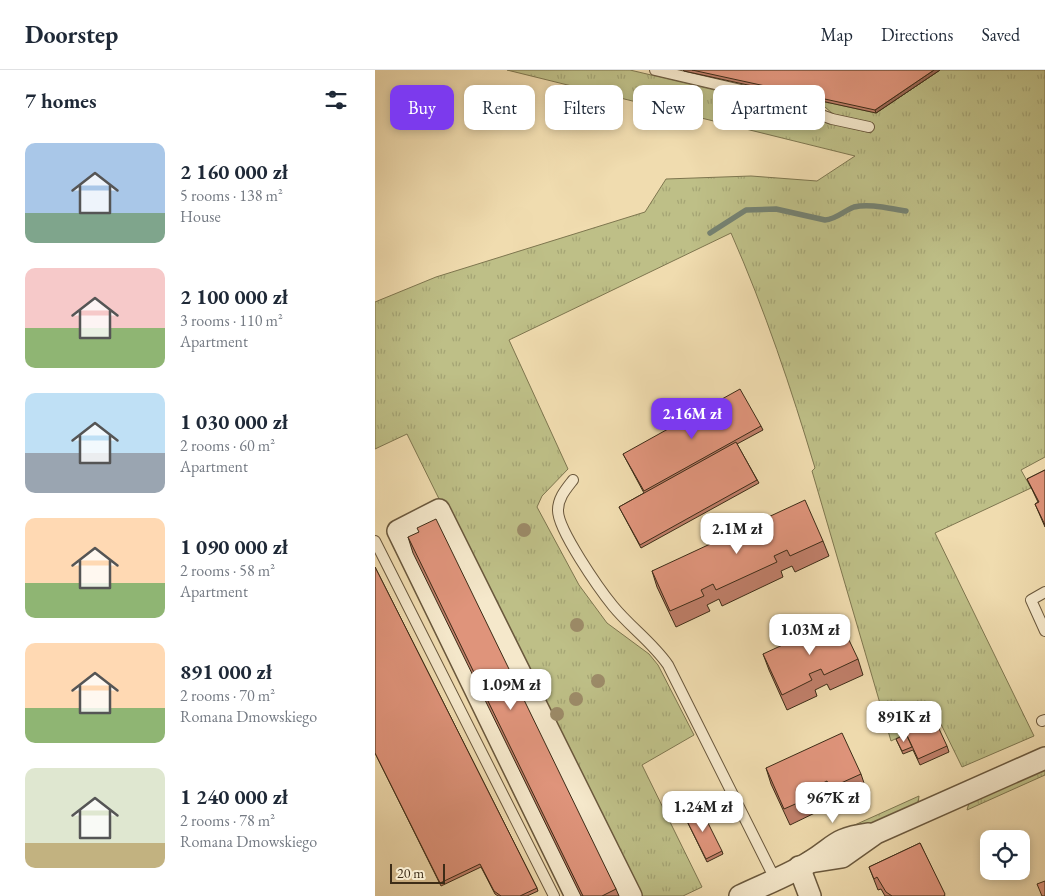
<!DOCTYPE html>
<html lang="en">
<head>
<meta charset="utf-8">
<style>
	body { margin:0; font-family:"EB Garamond",serif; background:#f6f6f7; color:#1f2937; height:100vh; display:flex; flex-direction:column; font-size:19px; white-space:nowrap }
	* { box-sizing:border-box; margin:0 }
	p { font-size:16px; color:#747a83 }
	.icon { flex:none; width:28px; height:28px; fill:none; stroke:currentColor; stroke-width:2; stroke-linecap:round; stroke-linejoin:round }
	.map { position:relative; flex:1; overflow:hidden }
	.panel { display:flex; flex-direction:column; background:#fff; width:375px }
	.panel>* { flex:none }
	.hud { position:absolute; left:15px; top:15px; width:475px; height:45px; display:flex; gap:10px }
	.buttons { position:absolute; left:605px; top:760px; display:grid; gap:10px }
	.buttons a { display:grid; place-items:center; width:50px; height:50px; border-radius:10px; background:#fff; box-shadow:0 2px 8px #0003; font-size:25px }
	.scale { position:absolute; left:15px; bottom:12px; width:55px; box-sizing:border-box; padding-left:5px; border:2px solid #3d2c17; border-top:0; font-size:14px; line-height:18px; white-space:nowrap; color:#3d2c17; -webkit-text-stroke:4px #f5e8cb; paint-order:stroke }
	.price { position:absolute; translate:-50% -42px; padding:0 11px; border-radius:10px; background:#fff; color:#222; font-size:16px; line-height:32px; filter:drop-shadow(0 1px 2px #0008) }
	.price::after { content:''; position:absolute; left:50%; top:30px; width:15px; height:11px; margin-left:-8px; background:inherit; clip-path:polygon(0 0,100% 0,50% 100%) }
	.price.on { background:#7c3aed; color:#fff }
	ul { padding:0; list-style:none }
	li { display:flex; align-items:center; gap:15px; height:125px; padding:0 25px }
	li span { display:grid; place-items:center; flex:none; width:140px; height:100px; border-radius:10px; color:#555 }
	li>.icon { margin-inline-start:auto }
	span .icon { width:60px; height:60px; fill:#fffc; stroke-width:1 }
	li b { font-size:21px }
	h2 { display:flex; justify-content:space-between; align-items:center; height:60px; padding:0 25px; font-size:21px }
	.tag { padding:0 18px; border-radius:10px; background:#fff; box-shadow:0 2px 8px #0003; font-size:18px; line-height:45px }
	.tag.on { background:#7c3aed; color:#fff }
	header { display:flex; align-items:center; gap:30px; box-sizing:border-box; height:70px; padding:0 25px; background:#fff; border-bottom:1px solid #e0e1e3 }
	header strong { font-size:24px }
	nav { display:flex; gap:28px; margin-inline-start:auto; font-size:18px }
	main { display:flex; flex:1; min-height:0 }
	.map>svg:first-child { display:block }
	.grass { fill:url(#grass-tufts); stroke:#7e764f }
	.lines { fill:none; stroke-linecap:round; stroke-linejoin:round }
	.stream { stroke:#758272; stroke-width:5.5 }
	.lane-casing { stroke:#6a583d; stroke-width:12 }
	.street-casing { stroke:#6a583d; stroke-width:24 }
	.lane { stroke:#f5e8cb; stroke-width:10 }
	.street { stroke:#f5e8cb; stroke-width:21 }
	.tree { fill:#9c8b68 }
	.wall { fill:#c07f6a; stroke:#3d2c17 }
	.shaded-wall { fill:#9c6856; stroke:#3d2c17 }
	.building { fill:#df947b; stroke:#3d2c17 }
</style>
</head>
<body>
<header>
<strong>Doorstep</strong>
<nav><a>Map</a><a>Directions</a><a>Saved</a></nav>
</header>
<main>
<section class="panel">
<h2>7 homes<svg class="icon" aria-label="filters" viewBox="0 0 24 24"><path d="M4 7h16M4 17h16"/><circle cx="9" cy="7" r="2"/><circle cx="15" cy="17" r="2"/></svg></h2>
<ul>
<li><span style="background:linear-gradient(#a9c7e8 70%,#7fa58c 0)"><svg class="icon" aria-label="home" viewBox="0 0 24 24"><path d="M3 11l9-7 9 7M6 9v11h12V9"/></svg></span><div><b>2 160 000 zł</b><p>5 rooms · 138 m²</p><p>House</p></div></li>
<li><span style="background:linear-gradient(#f6c9c9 60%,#8fb573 0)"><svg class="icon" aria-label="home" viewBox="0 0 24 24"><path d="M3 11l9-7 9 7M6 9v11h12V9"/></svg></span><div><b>2 100 000 zł</b><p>3 rooms · 110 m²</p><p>Apartment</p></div></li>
<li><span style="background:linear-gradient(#bfe0f5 60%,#9aa5b1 0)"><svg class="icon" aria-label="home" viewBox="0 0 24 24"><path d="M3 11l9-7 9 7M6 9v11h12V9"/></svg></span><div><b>1 030 000 zł</b><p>2 rooms · 60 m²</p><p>Apartment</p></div></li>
<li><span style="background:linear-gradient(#ffd9b3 65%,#8fb573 0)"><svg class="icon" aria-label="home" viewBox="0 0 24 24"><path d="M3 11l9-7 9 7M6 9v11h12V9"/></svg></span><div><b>1 090 000 zł</b><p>2 rooms · 58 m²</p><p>Apartment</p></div></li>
<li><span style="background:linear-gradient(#ffd9b3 65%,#8fb573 0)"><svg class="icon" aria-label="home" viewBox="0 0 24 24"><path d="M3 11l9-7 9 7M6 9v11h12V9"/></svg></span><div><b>891 000 zł</b><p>2 rooms · 70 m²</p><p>Romana Dmowskiego</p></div></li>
<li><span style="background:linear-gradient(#dfe7d0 75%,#c2b280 0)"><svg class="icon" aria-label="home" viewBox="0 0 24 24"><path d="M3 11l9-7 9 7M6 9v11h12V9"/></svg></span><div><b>1 240 000 zł</b><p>2 rooms · 78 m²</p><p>Romana Dmowskiego</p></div></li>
</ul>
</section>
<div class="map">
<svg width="670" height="826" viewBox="0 0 670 826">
	<defs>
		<pattern id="grass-tufts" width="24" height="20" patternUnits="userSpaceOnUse" patternTransform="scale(1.25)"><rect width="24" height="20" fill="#bebf87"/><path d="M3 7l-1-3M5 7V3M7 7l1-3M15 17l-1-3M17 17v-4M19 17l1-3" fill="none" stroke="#a4a474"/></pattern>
	</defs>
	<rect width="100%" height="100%" fill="#f0dcaf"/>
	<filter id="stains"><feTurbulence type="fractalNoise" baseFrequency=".004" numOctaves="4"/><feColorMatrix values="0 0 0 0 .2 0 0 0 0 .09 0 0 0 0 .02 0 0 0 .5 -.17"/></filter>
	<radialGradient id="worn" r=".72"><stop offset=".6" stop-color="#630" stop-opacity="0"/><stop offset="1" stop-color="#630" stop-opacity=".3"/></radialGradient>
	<g class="grass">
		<path d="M 132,0 L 255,0 L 369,27 L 425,46 L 496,63 L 498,53 L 458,44 L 442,30 L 501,43 L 565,0 L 670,0 L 670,387 L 646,400 L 656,418 L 560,463 L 659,666 L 587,697 L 563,648 L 516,671 L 437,401 L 440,398 C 416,318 390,240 356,163 L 134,270 L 193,399 L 167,426 L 162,437 L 204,515 L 232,553 L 274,584 L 283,595 L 319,665 L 267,695 L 327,817 L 308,826 L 260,826 L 32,364 L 0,379 L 0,232 L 61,207 L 270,142 L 291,109 L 376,106 L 442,111 L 480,86 Z"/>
		<polygon points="670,699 670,705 592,740 594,733"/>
		<polygon points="544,726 543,734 502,753 462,763"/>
	</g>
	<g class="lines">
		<path class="stream" d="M 335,163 L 371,140 L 401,139 L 450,150 C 462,149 468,141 479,137 C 495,133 516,139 531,141"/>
		<defs>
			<g id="lane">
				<polyline points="280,0 400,28 457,49 494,57"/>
				<path d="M 198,410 C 191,419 183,428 183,440 C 182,459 225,520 238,536 C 255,557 277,572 293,595 L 400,809"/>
				<polyline points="0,471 179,826"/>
				<polyline points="670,522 656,530 670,561"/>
				<polyline points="667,651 670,650"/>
			</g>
			<g id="street">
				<polyline points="435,792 467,787 501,763 670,688"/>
				<polyline points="424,797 435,826"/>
				<polyline points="201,826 23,461 64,440 256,826"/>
				<path d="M 365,826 C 388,815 414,805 435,792 C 462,775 459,769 494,764"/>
			</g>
		</defs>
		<use href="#lane" class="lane-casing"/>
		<use href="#street" class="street-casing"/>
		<use href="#lane" class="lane"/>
		<use href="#street" class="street"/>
	</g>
	<g class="tree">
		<circle cx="149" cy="460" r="7"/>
		<circle cx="202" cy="555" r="7"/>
		<circle cx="223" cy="611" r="7"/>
		<circle cx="201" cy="629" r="7"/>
		<circle cx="182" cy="644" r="7"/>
	</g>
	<g class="wall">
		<polygon points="308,0 565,0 501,43 309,1"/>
		<polygon points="386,356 388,360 362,374 384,413 266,478 244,437 269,423 248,384"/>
		<polygon points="670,400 670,457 660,434 663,432 652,409"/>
		<polygon points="33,467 241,819 244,826 206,826 38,483"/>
		<polygon points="448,471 454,486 420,502 417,496 406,501 408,507 347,536 344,529 332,535 335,541 301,557 282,517 277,501"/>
		<polygon points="0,497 162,818 163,821 152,826 123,826 120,824 106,797 66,816 0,683"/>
		<polygon points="388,584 483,589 488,605 455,620 452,614 440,620 442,626 412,640 394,600"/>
		<polygon points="521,669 572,676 574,682 545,695 538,680 528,684"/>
		<polygon points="391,698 486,704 491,719 461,733 458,727 446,733 448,739 415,755 396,714"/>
		<polygon points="309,745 347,781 348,784 332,792"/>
		<polygon points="545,773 570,826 510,826 506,819 503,820 494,797"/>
	</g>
	<polygon class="shaded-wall" points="559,0 565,0 501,43 500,40"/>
	<g class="building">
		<polygon points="317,0 559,0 500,40"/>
		<polygon points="365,319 386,356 269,421 248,384"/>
		<polygon points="361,372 382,410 265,475 244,437"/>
		<polygon points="670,400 670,455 660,434 664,432 652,409"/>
		<polygon points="430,430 448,471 415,486 412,480 399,486 402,492 341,520 338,514 326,520 329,526 295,541 277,501"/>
		<polygon points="61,449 241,819 227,826 208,826 33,467 44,462 42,458"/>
		<polygon points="0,497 162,818 145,826 126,826 119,821 105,794 65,813 0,683"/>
		<polygon points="464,549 483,589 449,605 446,599 434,604 437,610 407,625 388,584"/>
		<polygon points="559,648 572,676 543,689 530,661"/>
		<polygon points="467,663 486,704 455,718 452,711 440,717 443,724 409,739 391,698"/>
		<polygon points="531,664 537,677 527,681 521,669"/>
		<polygon points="325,737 347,781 331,789 309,745"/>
		<polygon points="545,773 570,824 569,826 517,826 511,822 502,807 499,809 494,797"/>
		<polygon points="670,811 670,826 667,826 662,814"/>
	</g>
	<rect width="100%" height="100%" filter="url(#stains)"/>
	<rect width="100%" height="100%" fill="url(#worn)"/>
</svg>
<div class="buttons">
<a><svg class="icon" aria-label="locate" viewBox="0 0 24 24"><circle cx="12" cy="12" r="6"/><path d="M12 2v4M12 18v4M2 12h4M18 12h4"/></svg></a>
</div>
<div class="scale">20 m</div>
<b class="price on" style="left:317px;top:370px">2.16M zł</b>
<b class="price" style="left:362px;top:485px">2.1M zł</b>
<b class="price" style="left:435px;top:586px">1.03M zł</b>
<b class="price" style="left:136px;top:641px">1.09M zł</b>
<b class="price" style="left:529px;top:673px">891K zł</b>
<b class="price" style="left:458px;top:754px">967K zł</b>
<b class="price" style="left:328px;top:763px">1.24M zł</b>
<div class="hud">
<a class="tag on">Buy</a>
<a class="tag">Rent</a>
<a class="tag">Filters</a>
<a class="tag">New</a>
<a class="tag">Apartment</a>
</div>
</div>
</main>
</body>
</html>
